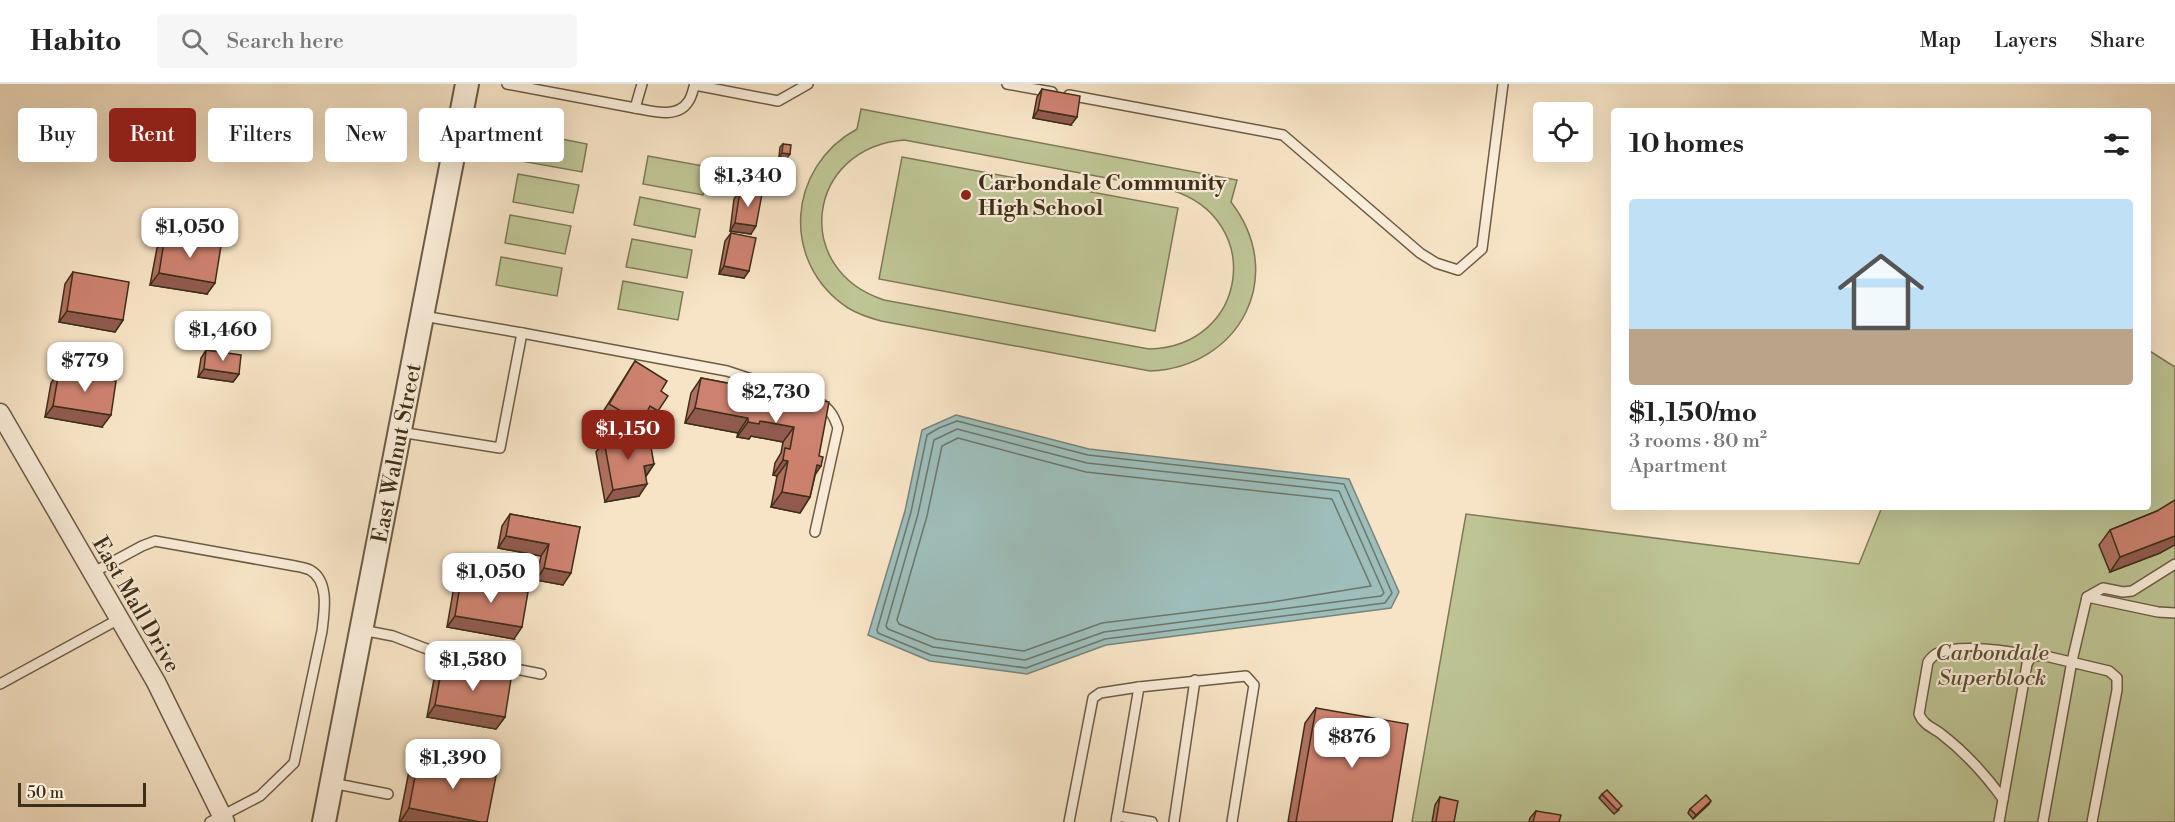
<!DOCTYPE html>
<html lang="en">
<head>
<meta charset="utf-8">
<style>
	body { margin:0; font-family:"Libre Bodoni",serif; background:#f6f6f6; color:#222; height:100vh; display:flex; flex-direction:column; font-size:22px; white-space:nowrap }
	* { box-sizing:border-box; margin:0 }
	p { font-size:20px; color:#767676 }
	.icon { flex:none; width:33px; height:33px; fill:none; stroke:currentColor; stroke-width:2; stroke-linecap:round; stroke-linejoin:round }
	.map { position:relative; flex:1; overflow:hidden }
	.sheet { position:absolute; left:1611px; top:24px; width:540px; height:402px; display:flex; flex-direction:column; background:#fff; border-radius:6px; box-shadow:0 6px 24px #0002 }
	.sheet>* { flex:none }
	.guide { position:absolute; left:18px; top:24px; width:570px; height:54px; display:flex; gap:12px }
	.controls { position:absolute; left:1533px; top:18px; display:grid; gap:12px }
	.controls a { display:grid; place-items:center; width:60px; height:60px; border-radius:6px; background:#fff; box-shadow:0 6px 24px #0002; font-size:30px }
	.scale { position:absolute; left:18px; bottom:15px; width:128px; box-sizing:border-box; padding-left:6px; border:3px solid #3e2e18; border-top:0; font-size:16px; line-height:21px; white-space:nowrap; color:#3e2e18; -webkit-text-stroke:4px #faedda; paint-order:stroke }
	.price { position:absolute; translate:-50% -51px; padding:0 14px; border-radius:12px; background:#fff; color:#222; font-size:20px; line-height:39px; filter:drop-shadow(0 2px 3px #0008) }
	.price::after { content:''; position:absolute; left:50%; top:36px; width:18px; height:14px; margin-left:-9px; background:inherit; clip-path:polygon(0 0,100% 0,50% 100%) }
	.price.active { background:#8f2418; color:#fff }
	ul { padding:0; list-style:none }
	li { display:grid; align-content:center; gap:12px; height:318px; padding:0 18px }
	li+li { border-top:2px solid #e0e0e0 }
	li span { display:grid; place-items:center; height:186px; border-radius:6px; color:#555 }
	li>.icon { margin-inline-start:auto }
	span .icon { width:108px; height:108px; fill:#fffc; stroke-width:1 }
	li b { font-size:26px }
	h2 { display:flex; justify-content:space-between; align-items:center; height:72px; padding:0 18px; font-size:26px }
	.tag { padding:0 21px; border-radius:6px; background:#fff; box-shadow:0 6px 24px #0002; font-size:21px; line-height:54px }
	.tag.active { background:#8f2418; color:#fff }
	header { display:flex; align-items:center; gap:36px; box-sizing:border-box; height:84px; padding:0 30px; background:#fff; border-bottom:2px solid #e0e0e0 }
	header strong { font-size:28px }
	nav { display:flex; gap:33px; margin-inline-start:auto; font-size:21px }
	.search { width:420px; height:54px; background:#f6f6f6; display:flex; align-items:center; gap:15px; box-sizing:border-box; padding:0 21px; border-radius:6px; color:#767676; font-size:22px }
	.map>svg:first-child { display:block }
	.green { fill:#bec494; stroke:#7e7956; stroke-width:1.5; fill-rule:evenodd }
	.water { fill:#9ebebb; stroke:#78847a; stroke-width:1.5 }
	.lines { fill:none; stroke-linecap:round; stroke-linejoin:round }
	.shore { stroke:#6e766a; stroke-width:1.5 }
	.service-casing { stroke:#6c5c44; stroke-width:12 }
	.minor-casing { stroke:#6c5c44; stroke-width:21 }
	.tertiary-casing { stroke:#6c5c44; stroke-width:26 }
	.service { stroke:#faedda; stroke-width:9 }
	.minor { stroke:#faedda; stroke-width:18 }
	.tertiary { stroke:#faedda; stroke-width:22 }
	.wall { fill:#b07060; stroke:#3e2e18; stroke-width:1.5 }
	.shaded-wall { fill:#905b4e; stroke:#3e2e18; stroke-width:1.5 }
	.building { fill:#cd8270; stroke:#3e2e18; stroke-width:1.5 }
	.poi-dot { fill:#8f2418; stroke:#faedda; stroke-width:2 }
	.labels { text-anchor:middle; stroke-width:4.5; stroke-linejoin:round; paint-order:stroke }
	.poi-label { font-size:22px; font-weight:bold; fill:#3e2e18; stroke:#faedda; text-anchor:start }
	.street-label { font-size:22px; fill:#3e2e18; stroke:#faedda }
	.park-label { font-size:22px; font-style:italic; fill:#584c31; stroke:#faedda }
</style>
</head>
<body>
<header>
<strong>Habito</strong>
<div class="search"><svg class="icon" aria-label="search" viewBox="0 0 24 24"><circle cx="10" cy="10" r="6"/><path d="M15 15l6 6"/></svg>Search here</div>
<nav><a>Map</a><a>Layers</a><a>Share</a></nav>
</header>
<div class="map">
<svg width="2175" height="738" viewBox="0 0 2175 738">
	<rect width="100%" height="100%" fill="#f7e4c6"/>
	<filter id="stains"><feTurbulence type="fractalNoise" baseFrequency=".00333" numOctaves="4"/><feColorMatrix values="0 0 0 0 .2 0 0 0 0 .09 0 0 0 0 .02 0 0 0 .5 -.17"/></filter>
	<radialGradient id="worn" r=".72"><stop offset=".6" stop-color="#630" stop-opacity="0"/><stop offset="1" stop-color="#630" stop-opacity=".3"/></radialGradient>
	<g class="green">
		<path d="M 861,25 L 1237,96 L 1231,118 C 1288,192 1240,283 1150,287 L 881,237 C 870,234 858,230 848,224 C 780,179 787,83 857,45 ZM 904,56 L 1171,106 C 1266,135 1248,263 1149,265 L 884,216 C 791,186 806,64 904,56 Z"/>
		<polygon points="527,48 587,60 582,88 521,77"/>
		<polygon points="648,72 709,83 703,111 643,100"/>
		<polygon points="902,73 1178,124 1155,247 879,195"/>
		<polygon points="518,90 579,101 573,129 513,118"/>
		<polygon points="640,113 700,125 695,153 634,141"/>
		<polygon points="510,131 571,142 565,170 505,159"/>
		<polygon points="632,155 692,166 687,194 626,183"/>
		<polygon points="501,173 562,184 557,212 496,201"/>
		<polygon points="623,197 683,208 678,236 618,225"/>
		<polygon points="2148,266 2175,283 2175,738 1412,738 1466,430 1859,480 1882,423 2148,423"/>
	</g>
	<polygon class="water" points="956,331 1089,365 1349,395 1399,508 1391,524 1106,561 1027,590 930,577 868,551 905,427 922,346"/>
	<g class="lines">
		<g class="shore">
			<polygon points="957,337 1088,371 1344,400 1392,509 1385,519 1105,555 1026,584 931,571 878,549 877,546 911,428 927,351 939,344"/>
			<polygon points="957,345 1087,379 1339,407 1384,509 1381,512 1104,548 1025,576 933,563 888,545 886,542 918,430 934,356"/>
			<polygon points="958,354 1086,388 1332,415 1371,502 1272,518 1102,539 1024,567 936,555 899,540 897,536 927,432 942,362"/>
		</g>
		<defs>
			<g id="service">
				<polyline points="507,0 635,24 642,0"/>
				<polyline points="1007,0 1052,8"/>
				<polyline points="695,1 778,17 808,0"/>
				<polyline points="1069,11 1283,51 1420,169 1436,179 1458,186 1482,165 1503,0"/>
				<path d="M 635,24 C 651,27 677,35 688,18 C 692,13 693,5 695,0"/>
				<polyline points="522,249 727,287 803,312"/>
				<polyline points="400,348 500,364 522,249 423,232"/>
				<path d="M 815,448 L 838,344 C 834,332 830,325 819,318"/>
				<path d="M 92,489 L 142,462 L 155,457 L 295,482 C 300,483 306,484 310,486 C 330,497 324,529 322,547 L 294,679 L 260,712 L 210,738"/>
				<polyline points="2087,513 2158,528 2175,529"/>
				<polyline points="362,546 393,552 440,570 541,590"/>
				<polyline points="0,600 119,535"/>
				<polyline points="332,699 388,710"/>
				<path d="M 2003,715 C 1985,690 1965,668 1940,649 C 1931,643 1923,640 1919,630 L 1928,578 C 1931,574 1933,571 1938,569 C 1959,560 2010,566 2031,573"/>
				<polyline points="1117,732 1152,738"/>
				<polyline points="1069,738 1093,614 1100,609 1139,603"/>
				<polyline points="1116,738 1139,603 1246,592 1254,601 1232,738"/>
				<polyline points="1174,738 1195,596"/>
				<polyline points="1999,738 2027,580 2031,573 2041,571 2109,587 2117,594 2117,606 2092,738"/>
				<polyline points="2043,738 2072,577 2087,513 2103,504 2123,508 2132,507 2175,480"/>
			</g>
			<polyline id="minor" points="0,329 156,598 225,738"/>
			<g id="tertiary">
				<path id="s1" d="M 324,738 L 467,0"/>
			</g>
		</defs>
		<use href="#service" class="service-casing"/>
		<use href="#minor" class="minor-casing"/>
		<use href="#tertiary" class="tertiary-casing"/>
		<use href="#service" class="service"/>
		<use href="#minor" class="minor"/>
		<use href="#tertiary" class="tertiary"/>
	</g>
	<g class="wall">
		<polygon points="1042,5 1071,41 1033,34 1037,13"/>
		<polygon points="783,60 787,74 779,73 780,63"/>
		<polygon points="740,107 751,150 730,147 734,115"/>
		<polygon points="731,149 744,194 719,190 725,157"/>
		<polygon points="165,152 207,210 150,201 157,164"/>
		<polygon points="73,188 123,236 115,248 59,238 65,200"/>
		<polygon points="206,266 239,290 233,298 198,293 201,274"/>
		<polygon points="635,277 661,307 658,327 650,338 643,334 633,350 601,331"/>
		<polygon points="59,287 102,343 45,333 51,299"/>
		<polygon points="701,294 792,311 795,306 818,316 815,392 810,413 800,429 771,423 777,392 773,391 775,379 781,369 783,358 751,352 749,355 737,353 738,349 685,339 691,309"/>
		<polygon points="604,357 644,364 654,380 646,392 639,412 605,418 596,368"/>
		<polygon points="2157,427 2160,469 2110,488 2099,461 2110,446"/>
		<polygon points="510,430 580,443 563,501 536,496 541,472 498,464 502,442"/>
		<polygon points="461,496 514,555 447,543 453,508"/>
		<polygon points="442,583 505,633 496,645 427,633 434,595"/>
		<polygon points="1316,624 1392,738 1288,738 1305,639"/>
		<polygon points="419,672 487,738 399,738 409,687"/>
		<polygon points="1602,710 1619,726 1614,730 1599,714"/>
		<polygon points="1440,713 1454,738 1432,738 1435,721"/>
		<polygon points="1708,721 1693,735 1688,729 1690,725"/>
		<polygon points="1536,727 1559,738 1529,738 1530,734"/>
	</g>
	<g class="shaded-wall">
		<polygon points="1038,26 1077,33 1071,41 1033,34"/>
		<polygon points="782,69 790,70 787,74 779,73"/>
		<polygon points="735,139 756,142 751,150 730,147"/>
		<polygon points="724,182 749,187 744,194 719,190"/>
		<polygon points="159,189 215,199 207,210 150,201"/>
		<polygon points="67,227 123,236 115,248 59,238"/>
		<polygon points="204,285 239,290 233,298 198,293"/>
		<polygon points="53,322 111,331 102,343 45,333"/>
		<polygon points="695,324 748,334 738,349 685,339"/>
		<polygon points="760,337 794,343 783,358 751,352 749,355 737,353 748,338"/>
		<polygon points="783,376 788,377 777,392 773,391"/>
		<polygon points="654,380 646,392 644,382"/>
		<polygon points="817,381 821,382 811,397"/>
		<polygon points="647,400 639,412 605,418 613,406"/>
		<polygon points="782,408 810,413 800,429 771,423"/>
		<polygon points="506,452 549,460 541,472 498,464"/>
		<polygon points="2175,452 2175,461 2160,469 2110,488 2120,473"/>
		<polygon points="544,484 571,489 563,501 536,496"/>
		<polygon points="455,532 522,543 514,555 447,543"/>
		<polygon points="435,621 505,633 496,645 427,633"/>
		<polygon points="1711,717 1708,721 1693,735 1696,731"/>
		<polygon points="409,724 480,738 400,738"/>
	</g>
	<g class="building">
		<polygon points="1042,5 1080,12 1077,33 1038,26"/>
		<polygon points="783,60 791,61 790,70 782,69"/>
		<polygon points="740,107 762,110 756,142 735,139"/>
		<polygon points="731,149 756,154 749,187 724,182"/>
		<polygon points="165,152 221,162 215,199 159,189"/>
		<polygon points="73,188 129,198 123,236 67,227"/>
		<polygon points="206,266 241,271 239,290 204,285"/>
		<polygon points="635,277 667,297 661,307 668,312 658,327 650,322 641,339 609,320"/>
		<polygon points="59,287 116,297 111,331 53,322"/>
		<polygon points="701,294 794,312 795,306 819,311 818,316 829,318 819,372 823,373 821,382 817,381 810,413 782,408 788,377 783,376 785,364 790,365 794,343 760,337 759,340 748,338 748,334 695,324"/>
		<polygon points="642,350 644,364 651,363 654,380 644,382 647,400 613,406 604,357"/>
		<polygon points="2175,416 2175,452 2120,473 2110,446 2157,427"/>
		<polygon points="510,430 580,443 571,489 544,484 549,460 506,452"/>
		<polygon points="461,496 528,508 522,543 455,532"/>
		<polygon points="442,583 511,595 505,633 435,621"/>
		<polygon points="1316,624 1408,640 1392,738 1296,738"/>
		<polygon points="419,672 497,687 487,738 480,738 409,724"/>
		<polygon points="1607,706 1622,722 1617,726 1602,710"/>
		<polygon points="1706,711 1711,717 1696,731 1690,725"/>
		<polygon points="1440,713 1458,717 1454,738 1436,738"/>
		<polygon points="1536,727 1561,731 1559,738 1533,738"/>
	</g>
	<circle class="poi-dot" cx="966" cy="111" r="6"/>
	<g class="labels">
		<g class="poi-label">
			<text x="978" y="106">Carbondale Community<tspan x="978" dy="25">High School</tspan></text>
		</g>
		<g class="street-label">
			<text dy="8" stroke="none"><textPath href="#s1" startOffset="376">East Walnut Street</textPath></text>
			<text transform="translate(137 520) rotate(60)" y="8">East Mall Drive</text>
		</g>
		<g class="park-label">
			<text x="1992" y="576">Carbondale<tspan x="1992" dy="25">Superblock</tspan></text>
		</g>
	</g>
	<rect width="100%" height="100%" filter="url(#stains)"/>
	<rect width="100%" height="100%" fill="url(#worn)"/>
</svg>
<div class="controls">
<a><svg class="icon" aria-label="locate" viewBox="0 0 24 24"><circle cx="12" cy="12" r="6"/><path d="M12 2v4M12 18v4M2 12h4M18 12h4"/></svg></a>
</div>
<div class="scale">50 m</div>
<b class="price" style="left:748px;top:124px">$1,340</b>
<b class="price" style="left:190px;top:175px">$1,050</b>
<b class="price" style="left:223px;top:278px">$1,460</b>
<b class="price" style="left:85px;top:309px">$779</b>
<b class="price" style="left:776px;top:340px">$2,730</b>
<b class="price active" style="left:628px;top:377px">$1,150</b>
<b class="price" style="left:491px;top:520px">$1,050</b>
<b class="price" style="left:473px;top:608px">$1,580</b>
<b class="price" style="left:1352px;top:685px">$876</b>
<b class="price" style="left:453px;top:706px">$1,390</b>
<div class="guide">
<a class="tag">Buy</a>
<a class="tag active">Rent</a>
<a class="tag">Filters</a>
<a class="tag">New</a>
<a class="tag">Apartment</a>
</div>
<section class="sheet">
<h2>10 homes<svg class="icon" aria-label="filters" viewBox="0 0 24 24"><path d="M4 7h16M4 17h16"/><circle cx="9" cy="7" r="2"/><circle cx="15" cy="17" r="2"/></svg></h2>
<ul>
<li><span style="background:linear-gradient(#bfe0f5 70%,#b9a48a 0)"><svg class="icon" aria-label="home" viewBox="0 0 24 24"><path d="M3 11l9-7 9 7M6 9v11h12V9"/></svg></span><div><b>$1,150/mo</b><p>3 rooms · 80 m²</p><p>Apartment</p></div></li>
</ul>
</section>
</div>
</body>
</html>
